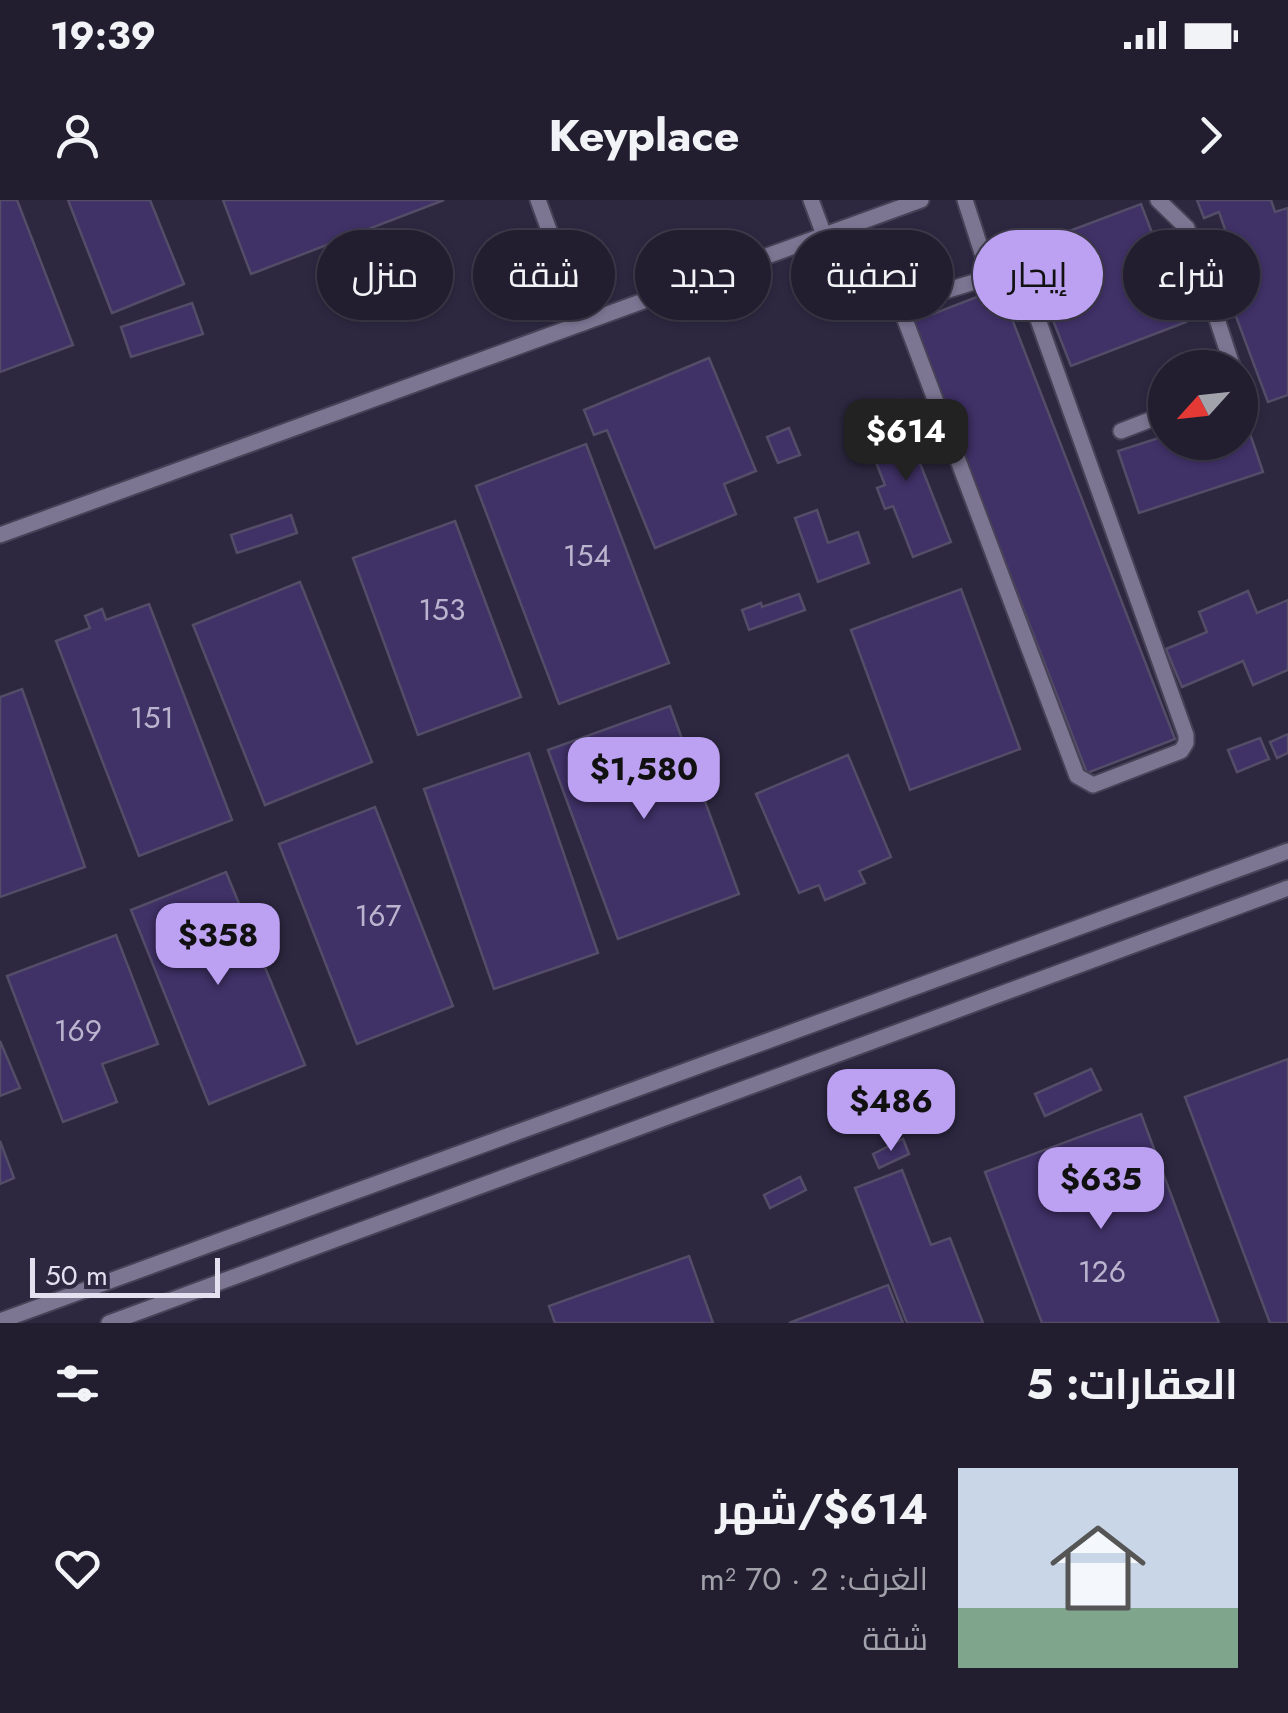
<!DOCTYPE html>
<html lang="ar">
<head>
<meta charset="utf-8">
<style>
	body { margin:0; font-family:Jost,Cairo,sans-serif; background:#2e2b3c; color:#f1f3f6; direction:rtl; height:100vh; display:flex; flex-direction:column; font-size:38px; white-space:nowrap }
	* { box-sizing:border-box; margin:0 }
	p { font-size:32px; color:#a2a2ab }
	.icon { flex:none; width:55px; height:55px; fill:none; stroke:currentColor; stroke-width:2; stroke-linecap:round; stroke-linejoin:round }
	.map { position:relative; height:1123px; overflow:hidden; direction:ltr }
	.drawer { display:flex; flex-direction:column; background:#221e30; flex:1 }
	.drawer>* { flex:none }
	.hud { position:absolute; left:30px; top:30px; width:1230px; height:90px; direction:rtl; display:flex; gap:20px }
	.needle { width:65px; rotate:243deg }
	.fabs { position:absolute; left:1148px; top:150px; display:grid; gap:20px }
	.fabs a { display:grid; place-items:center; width:110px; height:110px; border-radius:50%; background:#221e30; box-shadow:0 2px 8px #0004,0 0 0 2px #3f3c4c; font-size:50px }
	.scale { position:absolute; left:30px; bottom:25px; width:190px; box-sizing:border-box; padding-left:10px; border:5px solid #e3e0f0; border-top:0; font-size:28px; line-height:35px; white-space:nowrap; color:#e3e0f0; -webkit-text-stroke:8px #2d2840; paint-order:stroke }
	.price { position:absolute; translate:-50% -85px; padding:0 22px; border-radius:20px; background:#bca0f2; color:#111; font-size:32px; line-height:65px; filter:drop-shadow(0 2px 5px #0008) }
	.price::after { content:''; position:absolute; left:50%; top:60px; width:30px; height:22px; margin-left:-15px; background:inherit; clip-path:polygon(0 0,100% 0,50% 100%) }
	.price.current { background:#222; color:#fff }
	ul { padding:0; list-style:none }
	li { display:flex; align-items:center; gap:30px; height:250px; padding:0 50px }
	li span { display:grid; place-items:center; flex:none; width:280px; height:200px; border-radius:0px; color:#555 }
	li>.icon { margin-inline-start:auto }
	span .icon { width:120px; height:120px; fill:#fffc; stroke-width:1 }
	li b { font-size:42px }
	h2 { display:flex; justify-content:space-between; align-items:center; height:120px; padding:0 50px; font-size:42px }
	.tag { padding:0 35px; border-radius:45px; background:#221e30; box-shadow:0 2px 8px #0004,0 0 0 2px #3f3c4c; font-size:35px; line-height:90px }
	.tag.current { background:#bca0f2; color:#111 }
	.status { display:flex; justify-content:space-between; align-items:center; height:70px; padding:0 50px; background:#221e30; direction:ltr }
	.status svg { height:28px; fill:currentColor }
	header { display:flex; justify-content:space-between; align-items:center; height:130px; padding:0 50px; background:#221e30; font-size:45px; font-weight:700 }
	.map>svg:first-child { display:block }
	.building { fill:#403167; stroke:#534d68; stroke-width:2.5 }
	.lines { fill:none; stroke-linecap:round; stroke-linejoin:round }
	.lane-casing { stroke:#474256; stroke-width:19 }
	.lane { stroke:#7c7693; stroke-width:15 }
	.labels { text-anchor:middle; stroke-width:9; stroke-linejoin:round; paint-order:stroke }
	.number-label { font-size:30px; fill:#bab4ce }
</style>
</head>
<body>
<div class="status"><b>19:39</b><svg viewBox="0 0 49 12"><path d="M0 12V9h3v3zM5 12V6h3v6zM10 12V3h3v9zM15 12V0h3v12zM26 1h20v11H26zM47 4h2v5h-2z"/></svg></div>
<header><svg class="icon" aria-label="forward" viewBox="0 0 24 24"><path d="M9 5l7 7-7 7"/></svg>Keyplace<svg class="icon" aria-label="person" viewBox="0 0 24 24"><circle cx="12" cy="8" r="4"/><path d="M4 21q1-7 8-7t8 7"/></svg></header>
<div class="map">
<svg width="1288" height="1123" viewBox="0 0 1288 1123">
	<rect width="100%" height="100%" fill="#2d2840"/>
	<g class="building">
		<polygon points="0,0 17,0 73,145 0,172"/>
		<polygon points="68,0 150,0 184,84 112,113"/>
		<polygon points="223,0 444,0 251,74"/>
		<polygon points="1197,0 1271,0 1275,12 1288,8 1288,195 1268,202 1207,39 1226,32 1219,12 1204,18"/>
		<polygon points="1141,4 1186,122 1071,166 1045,100 1066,91 1061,78 1041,85 1039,80 1060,71 1048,39"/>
		<polygon points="1000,88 1175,539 1087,573 912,122"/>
		<polygon points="192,103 203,134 131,157 121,127"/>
		<polygon points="709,158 756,271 724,284 736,314 655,348 607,230 594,235 584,210"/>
		<polygon points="897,200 909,230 886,240 890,251 912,243 951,342 913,357 893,306 885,309 877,288 885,285 866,237 881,232 872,210"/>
		<polygon points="1244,216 1263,272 1139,313 1118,251 1165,236 1165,242 1240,242 1240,217"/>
		<polygon points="789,228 800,255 778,263 767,237"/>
		<polygon points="586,244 669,463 559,504 476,286"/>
		<polygon points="817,310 828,343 858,332 869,363 818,382 795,318"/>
		<polygon points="291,315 297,333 237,353 231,335"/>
		<polygon points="455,321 521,497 418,535 353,358"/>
		<polygon points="300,382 372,562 265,605 193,425"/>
		<polygon points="961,389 1020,549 910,590 851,430"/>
		<polygon points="1248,391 1257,413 1288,400 1288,470 1253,485 1243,461 1182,487 1166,449 1207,432 1199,412"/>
		<polygon points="799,394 805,410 749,430 742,410 761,403 762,407"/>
		<polygon points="149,404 232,620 139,656 56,441 90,428 85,416 102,409 106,420"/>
		<polygon points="22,489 85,667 0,697 0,497"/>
		<polygon points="670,506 739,694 618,739 548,550"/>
		<polygon points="1288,534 1288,553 1277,558 1270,542"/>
		<polygon points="1260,538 1269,559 1237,572 1228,550"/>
		<polygon points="529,553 598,753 494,789 424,589"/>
		<polygon points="848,555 891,657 859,671 865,683 825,700 819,685 799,693 756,594"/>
		<polygon points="375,607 453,806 357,844 279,644"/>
		<polygon points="226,672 305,865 209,904 131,710"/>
		<polygon points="116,735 158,844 102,864 117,902 63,922 7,776"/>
		<polygon points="0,841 20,888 0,896"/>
		<polygon points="1288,859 1288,1123 1270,1123 1185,897"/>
		<polygon points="1091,869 1101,890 1045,916 1035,894"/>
		<polygon points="1141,914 1219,1123 1042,1123 985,972"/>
		<polygon points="903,939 909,954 879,968 873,954"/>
		<polygon points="0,941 14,978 0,984"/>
		<polygon points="902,970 931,1045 950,1038 983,1123 907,1123 855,988"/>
		<polygon points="800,977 806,990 770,1008 764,995"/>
		<polygon points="689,1056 713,1123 555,1123 549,1106"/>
		<polygon points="888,1085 903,1123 789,1123"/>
	</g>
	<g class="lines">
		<defs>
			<g id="lane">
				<polyline points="538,0 583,123"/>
				<polyline points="811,0 824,35"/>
				<path d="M 965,0 L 985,62 L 990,68 C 1004,70 1016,73 1025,83 L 1186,535 L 1186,543 L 1181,551 L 1093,585 L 1077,576 L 904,117 L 909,102 L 1007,72"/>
				<polyline points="1158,0 1187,28 1233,168"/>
				<polyline points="1121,231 1165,214"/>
				<polyline points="0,335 921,0"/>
				<polyline points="0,1121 1288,651"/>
				<polyline points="109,1123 1288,688"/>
			</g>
		</defs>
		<use href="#lane" class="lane-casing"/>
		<use href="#lane" class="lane"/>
	</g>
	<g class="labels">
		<g class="number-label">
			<text x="587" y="366">154</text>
			<text x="442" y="420">153</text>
			<text x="152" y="528">151</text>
			<text x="378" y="726">167</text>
			<text x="78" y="841">169</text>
			<text x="1102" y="1082">126</text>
		</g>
	</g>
</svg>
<div class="fabs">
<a><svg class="needle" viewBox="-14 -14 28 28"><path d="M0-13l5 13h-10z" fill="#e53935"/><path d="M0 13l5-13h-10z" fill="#a2a2ab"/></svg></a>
</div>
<div class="scale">50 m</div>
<b class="price current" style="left:906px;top:284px">$614</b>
<b class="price" style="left:644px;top:622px">$1,580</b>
<b class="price" style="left:218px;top:788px">$358</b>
<b class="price" style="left:891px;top:954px">$486</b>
<b class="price" style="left:1101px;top:1032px">$635</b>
<div class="hud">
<a class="tag">شراء</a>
<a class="tag current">إيجار</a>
<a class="tag">تصفية</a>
<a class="tag">جديد</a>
<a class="tag">شقة</a>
<a class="tag">منزل</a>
</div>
</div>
<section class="drawer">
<h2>العقارات: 5<svg class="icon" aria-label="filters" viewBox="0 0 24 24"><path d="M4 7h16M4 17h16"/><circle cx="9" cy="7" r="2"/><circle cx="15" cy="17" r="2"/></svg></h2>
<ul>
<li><span style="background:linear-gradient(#c9d6e8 70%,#7fa58c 0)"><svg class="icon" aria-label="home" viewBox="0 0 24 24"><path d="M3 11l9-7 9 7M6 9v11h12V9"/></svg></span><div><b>$614/شهر</b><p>الغرف: 2 · 70 m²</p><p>شقة</p></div><svg class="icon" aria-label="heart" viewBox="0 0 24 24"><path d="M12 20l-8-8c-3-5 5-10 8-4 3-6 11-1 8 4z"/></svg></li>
</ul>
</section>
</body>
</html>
